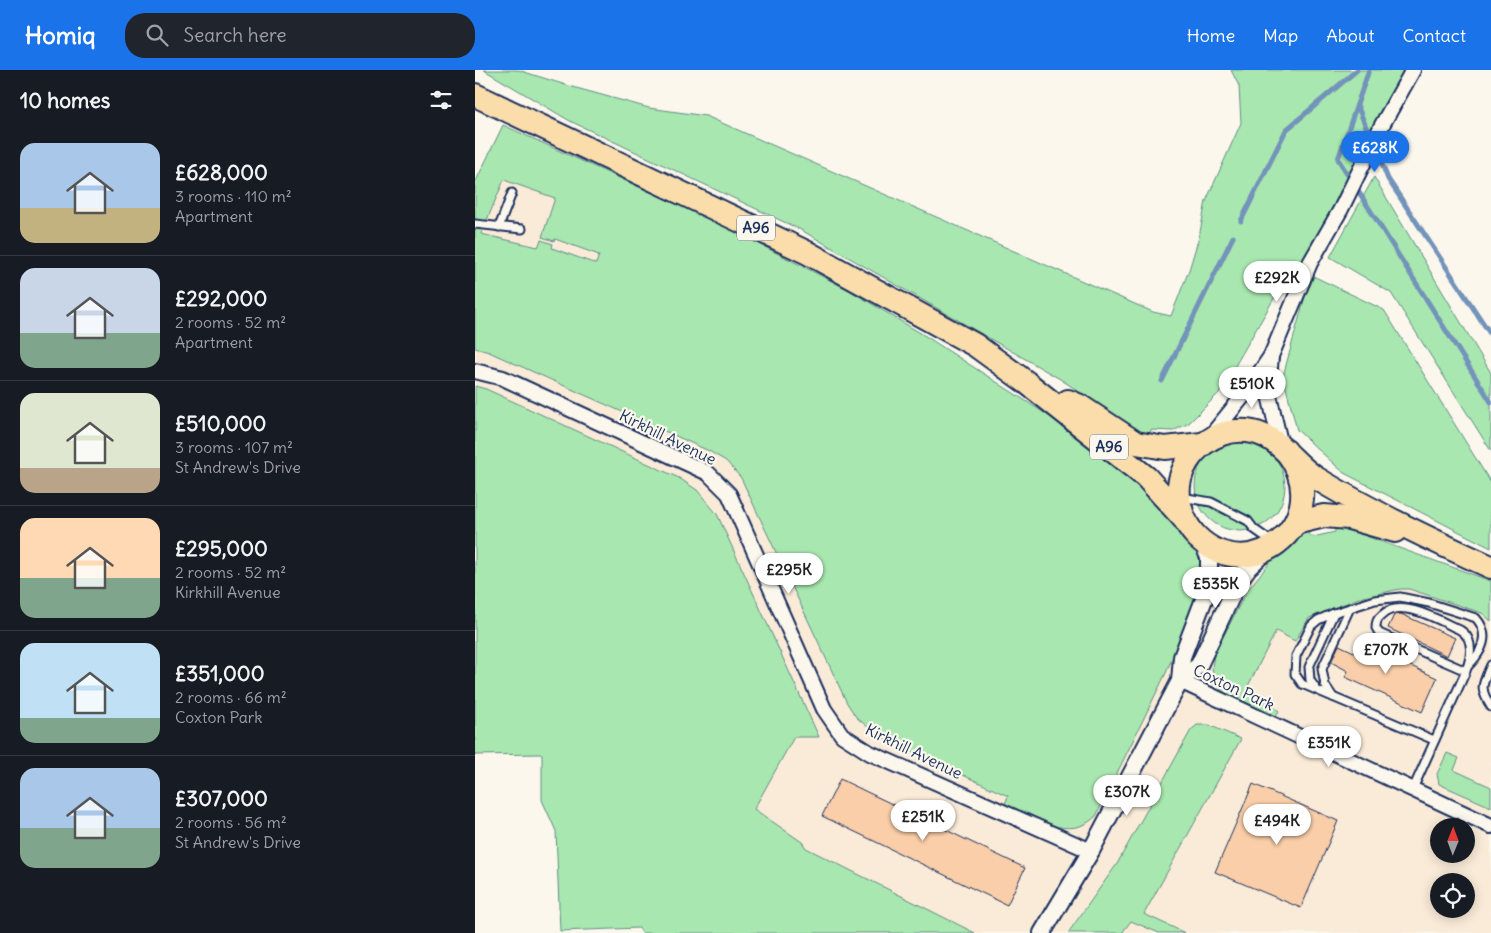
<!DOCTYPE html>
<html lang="en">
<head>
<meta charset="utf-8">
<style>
	body { margin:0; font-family:Delius,sans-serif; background:#20242c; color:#f1f3f6; height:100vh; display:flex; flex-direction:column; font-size:19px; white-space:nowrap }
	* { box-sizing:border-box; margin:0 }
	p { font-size:16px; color:#9ea1a6 }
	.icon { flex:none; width:28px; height:28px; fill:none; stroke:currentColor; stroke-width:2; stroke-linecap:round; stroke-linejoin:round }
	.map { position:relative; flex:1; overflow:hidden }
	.panel { display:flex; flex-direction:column; background:#171b24; width:475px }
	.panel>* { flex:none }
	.needle { width:32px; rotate:1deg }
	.fabs { position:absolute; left:955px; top:748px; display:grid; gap:10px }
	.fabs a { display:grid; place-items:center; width:45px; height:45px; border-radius:50%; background:#171b24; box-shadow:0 2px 12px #0003; font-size:25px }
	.price { position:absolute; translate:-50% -42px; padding:0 11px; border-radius:18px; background:#fff; color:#222; font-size:16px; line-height:32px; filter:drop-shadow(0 1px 2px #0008) }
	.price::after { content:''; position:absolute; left:50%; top:30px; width:15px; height:11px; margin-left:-8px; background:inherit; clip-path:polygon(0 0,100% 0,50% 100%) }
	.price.selected { background:#1a73e8; color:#fff }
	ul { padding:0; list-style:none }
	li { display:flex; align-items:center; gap:15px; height:125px; padding:0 20px }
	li+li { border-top:1px solid #363941 }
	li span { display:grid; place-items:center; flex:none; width:140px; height:100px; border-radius:15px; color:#555 }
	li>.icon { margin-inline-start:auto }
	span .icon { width:60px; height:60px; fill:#fffc; stroke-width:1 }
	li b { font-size:21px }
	h2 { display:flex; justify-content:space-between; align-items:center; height:60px; padding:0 20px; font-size:21px }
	header { display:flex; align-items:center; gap:30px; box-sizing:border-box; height:70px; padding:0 25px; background:#1a73e8; color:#fff }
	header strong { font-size:24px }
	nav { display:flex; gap:28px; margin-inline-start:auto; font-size:18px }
	.search { width:350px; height:45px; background:#20242c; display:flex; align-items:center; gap:12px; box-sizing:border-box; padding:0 18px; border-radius:20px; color:#9ea1a6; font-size:19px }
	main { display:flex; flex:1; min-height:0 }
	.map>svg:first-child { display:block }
	.built { fill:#faebd8; fill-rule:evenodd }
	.green { fill:#a8e7af; stroke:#628b86; fill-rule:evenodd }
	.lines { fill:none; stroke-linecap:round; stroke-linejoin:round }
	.stream { stroke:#7393ba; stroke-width:5 }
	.building { fill:#f9cea8; stroke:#1b2f5e }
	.service-casing { stroke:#1b2f5e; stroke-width:11 }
	.minor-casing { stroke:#1b2f5e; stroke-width:18 }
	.tertiary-casing { stroke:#1b2f5e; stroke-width:20 }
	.trunk-casing { stroke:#1b2f5e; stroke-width:26 }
	.service { stroke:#fbf7ec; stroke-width:7 }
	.minor { stroke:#fbf7ec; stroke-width:14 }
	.tertiary { stroke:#fbf7ec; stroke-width:16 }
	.trunk { stroke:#faddab; stroke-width:22 }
	.labels { text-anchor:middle; stroke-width:4.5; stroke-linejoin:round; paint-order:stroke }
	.shield { fill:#fbf7ec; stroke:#5e6b89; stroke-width:1 }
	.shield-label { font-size:15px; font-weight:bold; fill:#1b2f5e }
	.street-label { font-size:16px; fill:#1b2f5e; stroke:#fbf7ec }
</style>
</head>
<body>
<header>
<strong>Homiq</strong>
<div class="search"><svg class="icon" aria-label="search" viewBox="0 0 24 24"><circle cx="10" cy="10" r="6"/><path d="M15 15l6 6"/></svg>Search here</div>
<nav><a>Home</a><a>Map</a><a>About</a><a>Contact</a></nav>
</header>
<main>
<section class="panel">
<h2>10 homes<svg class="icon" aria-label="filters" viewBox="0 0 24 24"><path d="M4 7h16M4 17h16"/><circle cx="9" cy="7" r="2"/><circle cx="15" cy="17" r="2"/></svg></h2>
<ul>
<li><span style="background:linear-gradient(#a9c7e8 65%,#c2b280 0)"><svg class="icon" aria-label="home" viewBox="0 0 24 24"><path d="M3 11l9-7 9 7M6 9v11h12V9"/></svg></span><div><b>£628,000</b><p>3 rooms · 110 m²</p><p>Apartment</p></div></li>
<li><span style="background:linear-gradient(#c9d6e8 65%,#7fa58c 0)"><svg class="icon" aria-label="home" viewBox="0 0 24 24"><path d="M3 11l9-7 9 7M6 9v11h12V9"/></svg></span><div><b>£292,000</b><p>2 rooms · 52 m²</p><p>Apartment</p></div></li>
<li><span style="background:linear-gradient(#dfe7d0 75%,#b9a48a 0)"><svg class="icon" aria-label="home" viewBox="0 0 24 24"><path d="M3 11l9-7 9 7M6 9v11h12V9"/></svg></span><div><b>£510,000</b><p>3 rooms · 107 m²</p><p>St Andrew's Drive</p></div></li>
<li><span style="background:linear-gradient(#ffd9b3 60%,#7fa58c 0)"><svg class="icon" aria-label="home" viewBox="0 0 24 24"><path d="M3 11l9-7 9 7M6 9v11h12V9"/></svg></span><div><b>£295,000</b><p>2 rooms · 52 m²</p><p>Kirkhill Avenue</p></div></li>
<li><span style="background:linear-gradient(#bfe0f5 75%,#7fa58c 0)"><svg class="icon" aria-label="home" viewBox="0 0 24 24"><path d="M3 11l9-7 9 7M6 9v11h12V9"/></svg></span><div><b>£351,000</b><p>2 rooms · 66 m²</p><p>Coxton Park</p></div></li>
<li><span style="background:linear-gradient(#a9c7e8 60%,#7fa58c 0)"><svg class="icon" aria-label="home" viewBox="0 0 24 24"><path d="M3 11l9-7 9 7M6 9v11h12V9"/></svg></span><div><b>£307,000</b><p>2 rooms · 56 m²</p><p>St Andrew's Drive</p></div></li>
</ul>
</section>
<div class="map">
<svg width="1016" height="863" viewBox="0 0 1016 863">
	<rect width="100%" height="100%" fill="#fbf7ec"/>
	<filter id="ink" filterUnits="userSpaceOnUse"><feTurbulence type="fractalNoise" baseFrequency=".02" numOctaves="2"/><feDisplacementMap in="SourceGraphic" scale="10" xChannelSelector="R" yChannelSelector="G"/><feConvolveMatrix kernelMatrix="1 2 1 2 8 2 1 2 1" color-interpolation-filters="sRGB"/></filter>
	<g filter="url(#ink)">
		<path class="built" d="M 28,55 L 245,154 L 374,220 L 452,267 L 574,346 L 709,465 L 723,483 L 794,511 L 838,467 L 860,462 L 860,455 L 1016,511 L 1016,863 L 327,863 L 0,524 L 0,113 ZM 964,756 L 991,756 L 991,784 L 964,784 ZM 964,811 L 991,811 L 991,839 L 964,839 Z"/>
		<g class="green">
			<polygon points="9,0 43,0 94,16 174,38 231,46 678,242 696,246 714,200 724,167 731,131 766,53 764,16 756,0 938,0 835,193 820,192 745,322 714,353 698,361 676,360 674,366 668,364 585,309 326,160 95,51"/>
			<path d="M 28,55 L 245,154 L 374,220 L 452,267 L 574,346 L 658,411 L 709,465 L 723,483 L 726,493 L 726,514 L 722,528 L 691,603 L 621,746 C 594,773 559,747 530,734 L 533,726 L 402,665 L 381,647 L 372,633 L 266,408 L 251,391 L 234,381 L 14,282 L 0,278 L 0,113 ZM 29,110 L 80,128 L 67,167 L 79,171 L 80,169 L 124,185 L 121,194 L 77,178 L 78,174 L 66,170 L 63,177 L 6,164 Z"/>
			<polygon points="899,107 1016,303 1016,381 916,223 855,187"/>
			<polygon points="836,205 909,240 1016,413 1016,478 869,403 822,360 808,306"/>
			<polygon points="0,316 11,319 204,408 222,420 242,444 344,667 319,667 279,739 327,772 331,778 500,863 167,863 164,858 85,861 81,761 67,730 67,684 0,685"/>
			<circle cx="765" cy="416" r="45"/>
			<polygon points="860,455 1016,511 1016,551 1007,543 934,519 925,519 884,528 834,548 820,571 801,561 773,616 804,641 800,648 750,625 741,612 737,598 739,585 771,522 801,485 828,460 838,467 860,462"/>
			<polygon points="722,655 734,655 766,669 669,844 710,863 684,863 656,851 647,863 593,863 642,794 716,660"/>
			<polygon points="972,683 984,688 979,700 1016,717 1016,737 964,714 962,704"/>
		</g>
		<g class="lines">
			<g class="stream">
				<polyline points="894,0 863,89 1016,332"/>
				<polyline points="882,35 896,69"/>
				<polyline points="900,77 913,109 1016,265"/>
				<polyline points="766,151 811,60 882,0"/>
				<polyline points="687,311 758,167"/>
			</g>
		</g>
		<g class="building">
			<polygon points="926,544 980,568 972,586 913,558 919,545"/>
			<polygon points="886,573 962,608 947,642 870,607 873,601 856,592 864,575 881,583"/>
			<polygon points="365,709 550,798 532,835 347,746"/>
			<polygon points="778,714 863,751 826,838 740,802"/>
		</g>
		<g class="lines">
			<defs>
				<g id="service">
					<polyline points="0,154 47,159"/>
					<polyline points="24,157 37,123"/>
					<polyline points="706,427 736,432 773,451 779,459 796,471"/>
					<polyline points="841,619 835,610 834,597 859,543"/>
					<polyline points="858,627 850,615 847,599 875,538"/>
					<path d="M 1016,637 C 1004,618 1007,615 1016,595"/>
					<path d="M 959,670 L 827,614 L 820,604 L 821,586 L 836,556 L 843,550 L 859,543 L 900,530 L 925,527 L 954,533 L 1001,548 C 1016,565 1007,582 993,596"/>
					<path d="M 937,721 L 991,601 C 996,587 1000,569 985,560 C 965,551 926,527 907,545 C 902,549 901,552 901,558 L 904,563 L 991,601"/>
				</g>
				<g id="minor">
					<polyline points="796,286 835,193 866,139 907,55 938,0"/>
					<polyline points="0,301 28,308 233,403 254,424 349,639 367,665 395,683 616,781"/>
					<polyline points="735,367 773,320 796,286 793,321 806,376"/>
					<polyline points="705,611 1016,756"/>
				</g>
				<g id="tertiary">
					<polyline points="705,611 724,595 763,512 773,498 792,480"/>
					<polyline points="567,863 616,781 705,611 707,587 734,516 734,487 727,472"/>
				</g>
				<g id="trunk">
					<polyline points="0,25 333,183 500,275 551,312 671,407 710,450"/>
					<polyline points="593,331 605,336 661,373 690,378 727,374"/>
					<path d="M 811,381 C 863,447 778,521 722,467 C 709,454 702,434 704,415 C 709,381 743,355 778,362 C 806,368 818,394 841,408 C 897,442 956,470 1016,497"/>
					<polyline points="820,453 849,446 874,448 920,461"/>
				</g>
			</defs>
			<use href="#service" class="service-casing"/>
			<use href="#minor" class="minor-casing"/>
			<use href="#tertiary" class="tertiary-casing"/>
			<use href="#trunk" class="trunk-casing"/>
			<use href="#service" class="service"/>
			<use href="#minor" class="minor"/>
			<use href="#tertiary" class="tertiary"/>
			<use href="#trunk" class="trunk"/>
		</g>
	</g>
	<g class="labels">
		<g class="shield">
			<rect x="262" y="145.5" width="38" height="25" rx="4"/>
			<rect x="615" y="364.5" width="38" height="25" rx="4"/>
		</g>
		<g class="shield-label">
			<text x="281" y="163">A96</text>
			<text x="634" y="382">A96</text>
		</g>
		<g class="street-label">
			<text transform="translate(193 367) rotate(26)" y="6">Kirkhill Avenue</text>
			<text transform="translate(759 617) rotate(25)" y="6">Coxton Park</text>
			<text transform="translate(439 681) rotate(26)" y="6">Kirkhill Avenue</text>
		</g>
	</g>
</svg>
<div class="fabs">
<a><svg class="needle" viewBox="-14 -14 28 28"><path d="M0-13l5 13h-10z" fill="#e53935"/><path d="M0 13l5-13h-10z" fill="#9ea1a6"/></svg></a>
<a><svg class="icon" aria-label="locate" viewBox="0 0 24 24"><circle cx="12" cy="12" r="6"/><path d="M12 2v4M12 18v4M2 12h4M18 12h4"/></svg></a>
</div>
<b class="price selected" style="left:900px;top:103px">£628K</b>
<b class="price" style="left:802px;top:233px">£292K</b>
<b class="price" style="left:777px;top:339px">£510K</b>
<b class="price" style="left:314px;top:525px">£295K</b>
<b class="price" style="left:741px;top:539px">£535K</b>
<b class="price" style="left:911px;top:605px">£707K</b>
<b class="price" style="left:854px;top:698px">£351K</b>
<b class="price" style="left:652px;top:747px">£307K</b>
<b class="price" style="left:448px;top:772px">£251K</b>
<b class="price" style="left:802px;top:776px">£494K</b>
</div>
</main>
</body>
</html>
